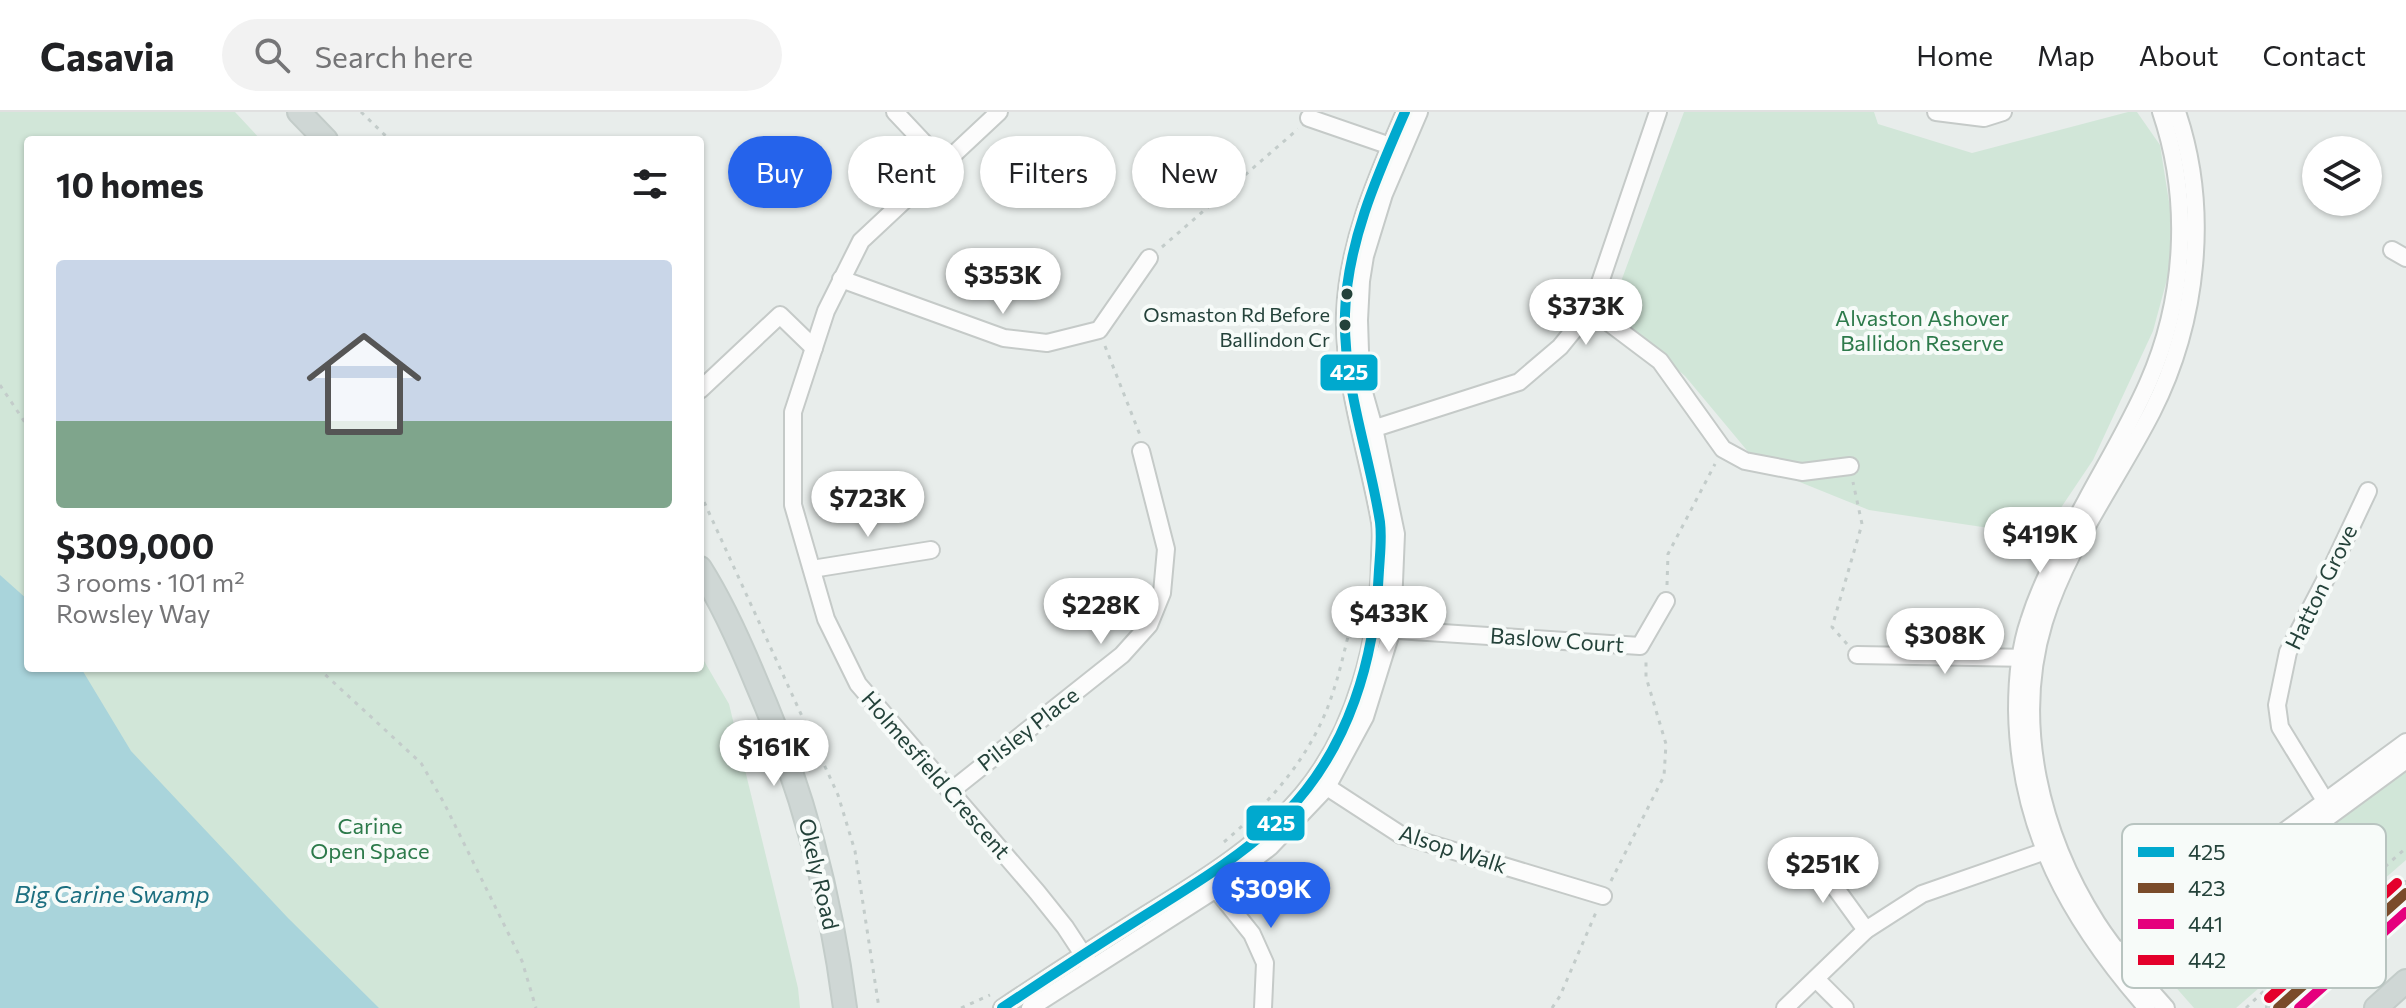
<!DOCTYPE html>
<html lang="en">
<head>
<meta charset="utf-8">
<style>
	body { margin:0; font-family:Commissioner,sans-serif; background:#f2f2f2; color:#202124; height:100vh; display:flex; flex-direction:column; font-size:30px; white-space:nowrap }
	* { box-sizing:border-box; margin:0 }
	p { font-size:26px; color:#757577 }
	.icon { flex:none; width:44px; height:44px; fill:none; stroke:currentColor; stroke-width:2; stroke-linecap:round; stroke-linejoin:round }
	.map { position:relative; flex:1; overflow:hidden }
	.panel { position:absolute; left:24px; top:24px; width:680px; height:536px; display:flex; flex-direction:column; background:#fff; border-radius:8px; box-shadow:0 2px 6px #0004 }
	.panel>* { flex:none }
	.hud { position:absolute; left:728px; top:24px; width:760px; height:72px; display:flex; gap:16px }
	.controls { position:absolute; left:2302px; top:24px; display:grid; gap:16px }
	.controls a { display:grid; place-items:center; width:80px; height:80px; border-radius:50%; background:#fff; box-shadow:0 2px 6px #0004; font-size:40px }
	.price { position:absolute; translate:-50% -68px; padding:0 18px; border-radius:28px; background:#fff; color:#222; font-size:26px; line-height:52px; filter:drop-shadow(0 2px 4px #0008) }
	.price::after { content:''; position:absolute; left:50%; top:48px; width:24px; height:18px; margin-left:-12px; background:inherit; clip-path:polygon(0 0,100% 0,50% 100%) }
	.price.current { background:#2563eb; color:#fff }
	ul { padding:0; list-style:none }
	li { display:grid; align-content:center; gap:16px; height:424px; padding:0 32px }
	li span { display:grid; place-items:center; height:248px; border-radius:8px; color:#555 }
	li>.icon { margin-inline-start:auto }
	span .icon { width:144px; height:144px; fill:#fffc; stroke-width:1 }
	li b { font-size:34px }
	h2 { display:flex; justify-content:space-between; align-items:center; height:96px; padding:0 32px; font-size:34px }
	.tag { padding:0 28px; border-radius:36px; background:#fff; box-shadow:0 2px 6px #0004; font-size:28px; line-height:72px }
	.tag.current { background:#2563eb; color:#fff }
	header { display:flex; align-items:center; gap:48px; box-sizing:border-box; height:112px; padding:0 40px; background:#fff; border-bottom:2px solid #e0e0e0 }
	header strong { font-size:38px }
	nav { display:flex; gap:44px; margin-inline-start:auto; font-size:28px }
	.search { width:560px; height:72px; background:#f2f2f2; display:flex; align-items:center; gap:20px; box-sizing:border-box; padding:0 28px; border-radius:44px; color:#757577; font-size:30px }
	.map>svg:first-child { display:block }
	.green { fill:#d1e6d8 }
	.water { fill:#a9d4db }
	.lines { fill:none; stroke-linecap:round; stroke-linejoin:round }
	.minor-casing { stroke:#c5cac8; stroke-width:20 }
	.major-casing { stroke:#c3ccc9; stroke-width:26 }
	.path { stroke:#c3ccca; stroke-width:3; stroke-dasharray:4 6; stroke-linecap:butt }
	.minor { stroke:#fcfcfc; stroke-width:16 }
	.major { stroke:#cfd7d5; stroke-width:22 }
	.bus-1-casing { stroke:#f7fbf9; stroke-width:16 }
	.bus-2-casing { stroke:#f7fbf9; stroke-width:16 }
	.bus-3-casing { stroke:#f7fbf9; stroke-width:16 }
	.bus-4-casing { stroke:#f7fbf9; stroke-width:16 }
	.bus-1 { stroke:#00a9ce; stroke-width:10 }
	.bus-2 { stroke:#7a4b2a; stroke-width:10 }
	.bus-3 { stroke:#e5007d; stroke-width:10 }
	.bus-4 { stroke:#e4002b; stroke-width:10 }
	.bus-dot { fill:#24423a; stroke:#f7fbf9; stroke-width:3 }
	.labels { text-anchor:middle; stroke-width:8; stroke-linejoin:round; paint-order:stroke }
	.bus-label { font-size:20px; fill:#24423a; stroke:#f7fbf9; text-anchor:end }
	.park-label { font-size:22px; fill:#2d7a4b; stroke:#f7fbf9 }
	.street-label { font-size:22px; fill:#24423a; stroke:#f7fbf9 }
	.water-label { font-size:24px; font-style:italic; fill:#1c6f80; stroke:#f7fbf9 }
	.key { fill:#f7fbf9; stroke:#b8c4c0; stroke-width:2 }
	.key-label { font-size:22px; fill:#24423a }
	.line-badge { stroke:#f7fbf9; stroke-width:3 }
	.badge-label { font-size:22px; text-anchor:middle; font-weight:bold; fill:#fff }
</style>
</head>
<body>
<header>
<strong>Casavia</strong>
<div class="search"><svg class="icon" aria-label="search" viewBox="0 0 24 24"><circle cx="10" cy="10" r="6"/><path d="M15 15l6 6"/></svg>Search here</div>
<nav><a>Home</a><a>Map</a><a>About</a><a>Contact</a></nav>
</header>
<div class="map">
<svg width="2406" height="896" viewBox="0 0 2406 896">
	<rect width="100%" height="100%" fill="#e8edeb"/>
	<g class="green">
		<polygon points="0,0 235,0 261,28 28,28 28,556 700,556 700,542 729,592 798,876 800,896 0,896"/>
		<polygon points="1684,0 1874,0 1878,12 1972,41 2128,0 2137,0 2160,33 2176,134 2153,219 2093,348 2042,424 1869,398 1760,354 1685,264 1610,199"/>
		<polygon points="2406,658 2406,748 2236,896 2194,896 2150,846"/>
	</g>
	<polygon class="water" points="0,463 28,488 28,556 81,556 131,639 288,806 379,896 0,896"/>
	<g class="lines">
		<defs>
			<g id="minor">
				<polyline points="895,0 944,52"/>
				<polyline points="999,0 861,129 826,199 793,300 793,393 826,507 858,572 1037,780 1065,815 1088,850"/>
				<polyline points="1936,0 1984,6 2003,0"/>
				<polyline points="1309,6 1399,37"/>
				<polyline points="2392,138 2406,146"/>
				<polyline points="841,167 1004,226 1047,231 1099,218 1149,146"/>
				<polyline points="1591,197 1660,249 1723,337 1745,349 1802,360 1850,354"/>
				<polyline points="700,278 780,203 814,236"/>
				<polyline points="1366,319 1519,270 1560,235 1591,197 1658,0"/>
				<polyline points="812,457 931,438"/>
				<polyline points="1382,517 1640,534 1666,489"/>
				<polyline points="1857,543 2031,546"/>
				<polyline points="1318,669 1401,723 1603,784"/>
				<polyline points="951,679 1122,543 1149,513 1162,481 1166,437 1141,339"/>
				<polyline points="2329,695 2280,615 2277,593 2288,540 2334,451 2368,379"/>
				<polyline points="1813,745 1866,818"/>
				<polyline points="1211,771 1252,822 1265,851 1263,896"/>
				<polyline points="2112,846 2406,630"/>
				<polyline points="2120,858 2406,648"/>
				<polyline points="1816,867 1845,896"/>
				<path d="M 1002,896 C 1047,866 1093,836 1139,807 C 1197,771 1257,736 1302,683 C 1356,619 1379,528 1380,446 C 1380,434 1382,422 1380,410 C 1368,341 1343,272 1345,201 C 1348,129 1377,65 1405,0"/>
				<polyline points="1030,896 1216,777 1270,735 1327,675 1365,605 1392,518 1396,422 1374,316 1361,270 1359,208 1361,169 1365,144 1384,82 1419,0"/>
				<polyline points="1785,896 1866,818 1922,782 2054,736"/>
				<path d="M 2147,896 C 2070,808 2019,718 2017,598 C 2017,568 2019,538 2029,509 C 2042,467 2065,428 2086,389 C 2107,350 2130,312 2148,271 C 2185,187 2191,88 2161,0"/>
				<path d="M 2166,896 C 2142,869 2117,842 2097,811 C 2041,723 2013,612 2044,510 C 2067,435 2116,370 2152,300 C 2198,209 2210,97 2177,0"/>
			</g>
			<g id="major">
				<polyline points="299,0 326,28"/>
				<path d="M 700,456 C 723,492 741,533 757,572 C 803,678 830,781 845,896"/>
				<polyline points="2278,896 2406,781"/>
				<polyline points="2376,896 2406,869"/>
			</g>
		</defs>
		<use href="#minor" class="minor-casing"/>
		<use href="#major" class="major-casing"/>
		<g class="path">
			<polyline points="361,0 390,28"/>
			<polyline points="1162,135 1298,17"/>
			<polyline points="1105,234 1140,323"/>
			<polyline points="0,273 28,315"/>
			<polyline points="700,381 838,683 855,739 879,896"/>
			<polyline points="1667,473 1668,442 1715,352"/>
			<polyline points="1847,532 1832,515 1862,412 1853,370"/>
			<polyline points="318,556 421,651 444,691 522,849 536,896"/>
			<polyline points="2321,728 2340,790"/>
			<path d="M 1224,730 C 1273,688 1315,640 1334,577 C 1344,547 1348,517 1359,488"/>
			<polyline points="1611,769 1664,664 1666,632 1646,565 1646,549"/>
			<polyline points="961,896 990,883"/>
			<polyline points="1552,896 1560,884 1597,798"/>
			<polyline points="2246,896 2305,840 2340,790 2350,786 2406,736"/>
		</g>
		<use href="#minor" class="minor"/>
		<use href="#major" class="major"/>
		<defs>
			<path id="bus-1" d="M 1002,896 C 1047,866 1093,836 1139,807 C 1190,775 1243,744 1286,701 C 1349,636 1375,547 1379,458 C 1380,442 1382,426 1380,410 C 1369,340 1343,273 1345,202 C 1347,131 1377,64 1405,0"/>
			<polyline id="bus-2" points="2278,896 2406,781"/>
			<polyline id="bus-3" points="2299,896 2406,800"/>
			<polyline id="bus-4" points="2269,886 2397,771"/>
		</defs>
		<use href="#bus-1" class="bus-1-casing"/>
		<use href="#bus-2" class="bus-2-casing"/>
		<use href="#bus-3" class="bus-3-casing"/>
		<use href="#bus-4" class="bus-4-casing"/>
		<use href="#bus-1" class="bus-1"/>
		<use href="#bus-2" class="bus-2"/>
		<use href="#bus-3" class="bus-3"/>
		<use href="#bus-4" class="bus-4"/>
	</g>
	<g class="bus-dot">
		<circle cx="1347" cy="182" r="7"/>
		<circle cx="1345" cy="213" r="7"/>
	</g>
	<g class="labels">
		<g class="bus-label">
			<text x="1330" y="210">Osmaston Rd Before<tspan x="1330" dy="25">Ballindon Cr</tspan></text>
		</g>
		<g class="park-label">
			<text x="1922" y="214">Alvaston Ashover<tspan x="1922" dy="25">Ballidon Reserve</tspan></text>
			<text x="370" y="722">Carine<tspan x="370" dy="25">Open Space</tspan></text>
		</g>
		<g class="street-label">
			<text transform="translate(2321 475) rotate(-64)" y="8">Hatton Grove</text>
			<text transform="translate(1557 528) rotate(4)" y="8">Baslow Court</text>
			<text transform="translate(1028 617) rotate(-38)" y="8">Pilsley Place</text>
			<text transform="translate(936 663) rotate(49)" y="8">Holmesfield Crescent</text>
			<text transform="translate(1453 737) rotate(18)" y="8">Alsop Walk</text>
			<text transform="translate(819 762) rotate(77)" y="8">Okely Road</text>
		</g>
		<g class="water-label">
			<text x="112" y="791">Big Carine Swamp</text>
		</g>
	</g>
	<rect x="2122" y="712" width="264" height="164" rx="12" class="key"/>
	<rect x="2138" y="735" width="36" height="10" fill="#00a9ce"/>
	<rect x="2138" y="771" width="36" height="10" fill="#7a4b2a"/>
	<rect x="2138" y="807" width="36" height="10" fill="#e5007d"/>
	<rect x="2138" y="843" width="36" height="10" fill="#e4002b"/>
	<g class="key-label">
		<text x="2188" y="748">425</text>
		<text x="2188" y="784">423</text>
		<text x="2188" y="820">441</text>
		<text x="2188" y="856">442</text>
	</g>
	<g class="line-badge">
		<rect x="1319" y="241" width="60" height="39" rx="8" fill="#00a9ce"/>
		<rect x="1245" y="692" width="61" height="38" rx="8" fill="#00a9ce"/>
	</g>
	<g class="badge-label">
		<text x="1349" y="268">425</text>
		<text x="1276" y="719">425</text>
	</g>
</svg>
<div class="controls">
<a><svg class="icon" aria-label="layers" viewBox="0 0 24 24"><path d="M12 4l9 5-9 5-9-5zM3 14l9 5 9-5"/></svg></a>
</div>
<b class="price" style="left:1003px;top:204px">$353K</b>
<b class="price" style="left:1586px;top:235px">$373K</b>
<b class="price" style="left:868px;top:427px">$723K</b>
<b class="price" style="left:2040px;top:463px">$419K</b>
<b class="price" style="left:1101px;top:534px">$228K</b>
<b class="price" style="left:1389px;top:542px">$433K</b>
<b class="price" style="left:1945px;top:564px">$308K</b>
<b class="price" style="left:774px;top:676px">$161K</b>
<b class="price" style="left:1823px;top:793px">$251K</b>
<b class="price current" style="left:1271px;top:818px">$309K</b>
<div class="hud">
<a class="tag current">Buy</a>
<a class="tag">Rent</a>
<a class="tag">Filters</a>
<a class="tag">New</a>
</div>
<section class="panel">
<h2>10 homes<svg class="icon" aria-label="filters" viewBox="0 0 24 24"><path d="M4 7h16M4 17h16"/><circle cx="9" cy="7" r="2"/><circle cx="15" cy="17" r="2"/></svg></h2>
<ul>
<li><span style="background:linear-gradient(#c9d6e8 65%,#7fa58c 0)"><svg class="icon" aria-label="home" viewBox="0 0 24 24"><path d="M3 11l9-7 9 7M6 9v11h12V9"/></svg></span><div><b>$309,000</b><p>3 rooms · 101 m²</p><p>Rowsley Way</p></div></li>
</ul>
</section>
</div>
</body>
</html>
